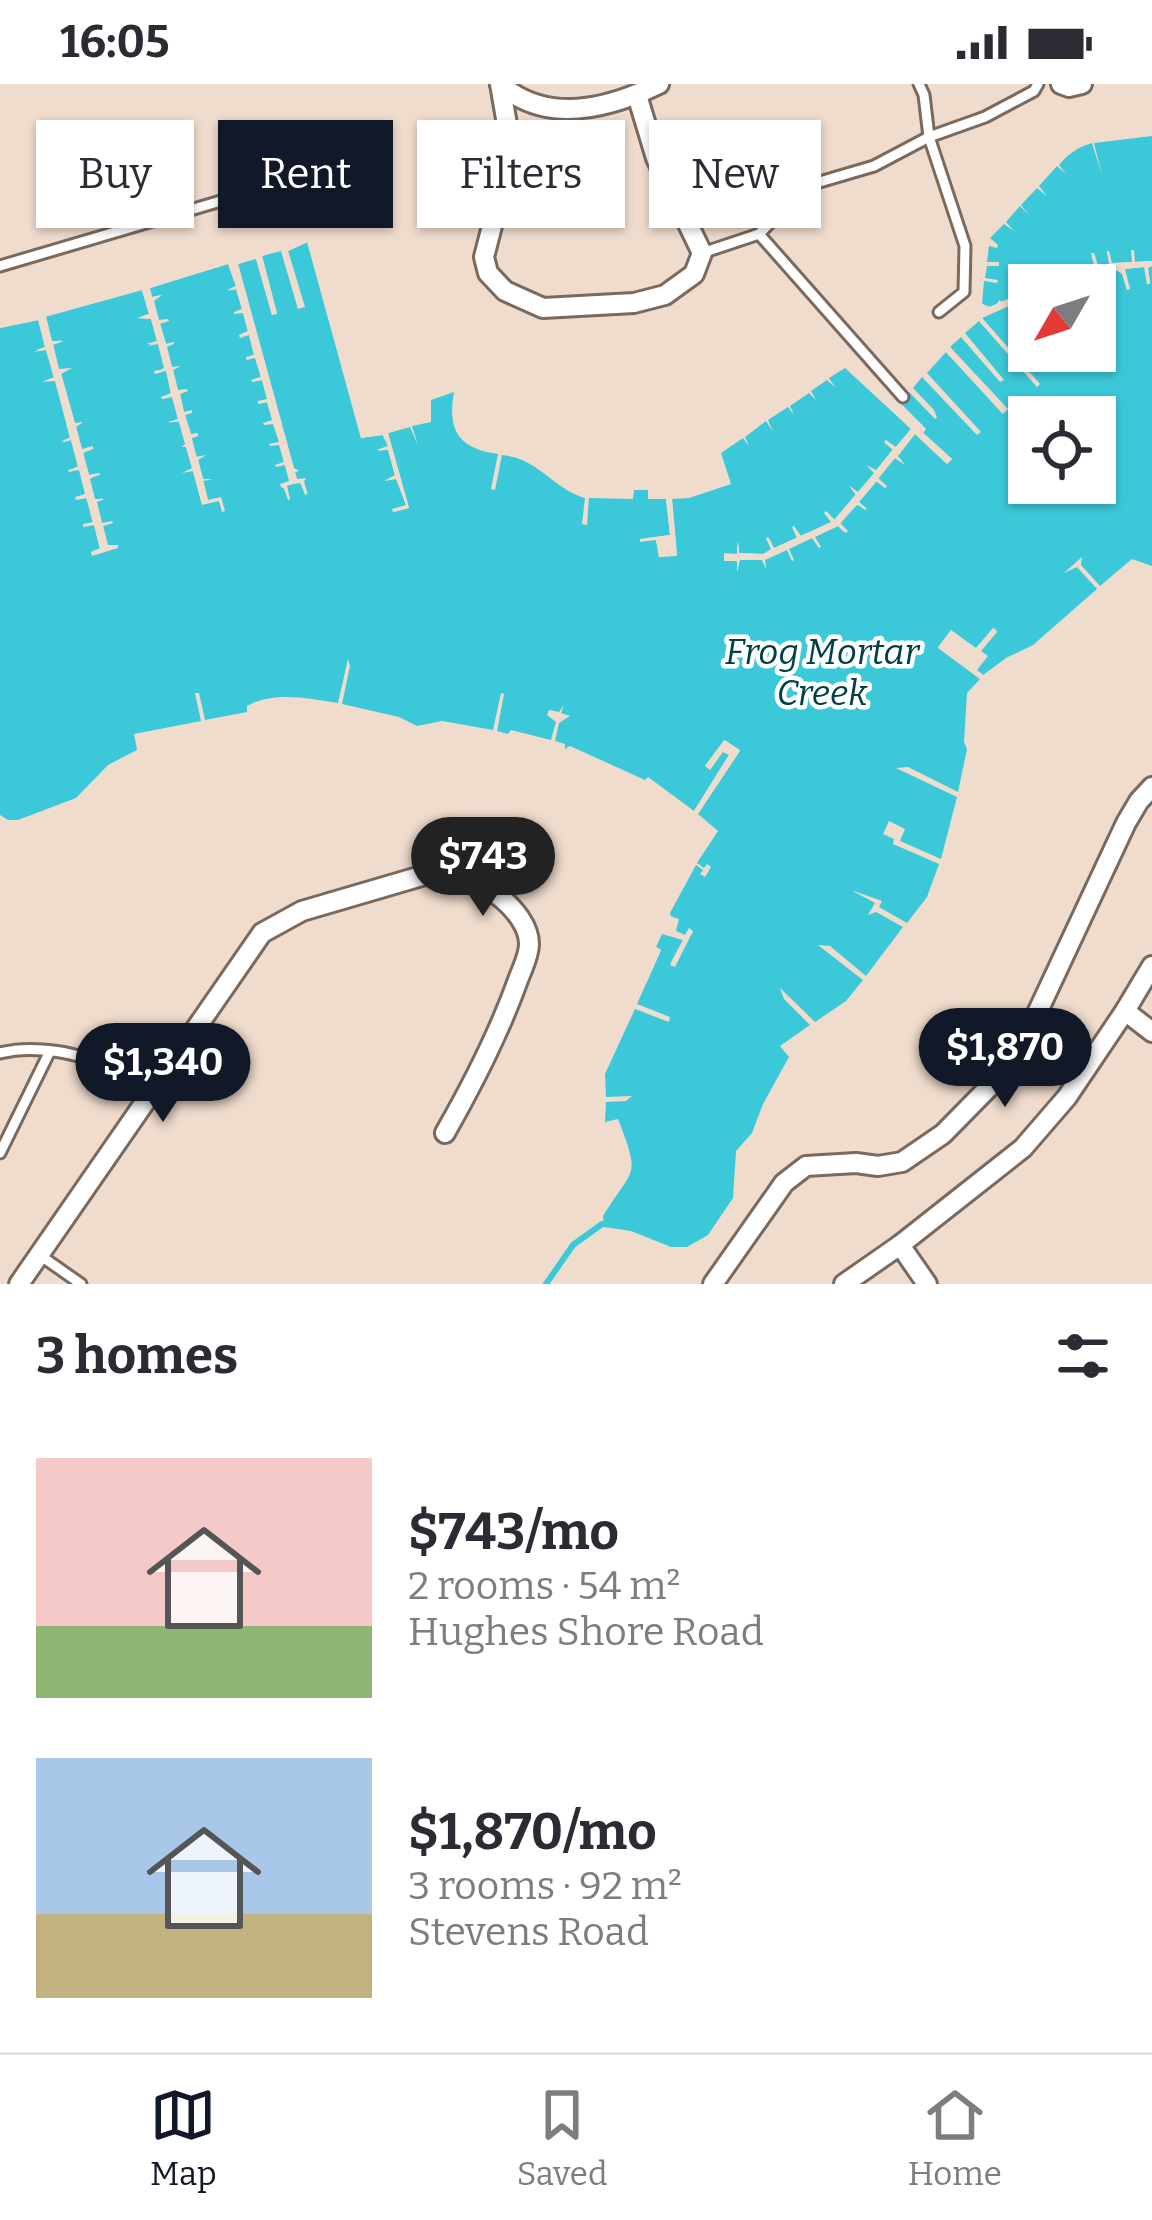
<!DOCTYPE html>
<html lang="en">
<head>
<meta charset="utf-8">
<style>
	body { margin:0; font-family:Bitter,serif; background:#f7f7f7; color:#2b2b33; height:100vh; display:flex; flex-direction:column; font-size:45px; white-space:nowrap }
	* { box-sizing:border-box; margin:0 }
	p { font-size:39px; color:#7c7c81 }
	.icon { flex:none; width:66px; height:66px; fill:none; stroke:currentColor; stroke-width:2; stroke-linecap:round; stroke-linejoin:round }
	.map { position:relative; height:1200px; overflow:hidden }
	.details { display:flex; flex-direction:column; background:#fff; flex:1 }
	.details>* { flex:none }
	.hud { position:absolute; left:36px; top:36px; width:1080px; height:108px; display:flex; gap:24px }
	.needle { width:78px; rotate:231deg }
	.buttons { position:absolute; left:1008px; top:180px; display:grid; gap:24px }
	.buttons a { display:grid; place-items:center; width:108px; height:108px; border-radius:0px; background:#fff; box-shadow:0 3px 9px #0004; font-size:60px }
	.price { position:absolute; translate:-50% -102px; padding:0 27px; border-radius:42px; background:#111827; color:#fff; font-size:39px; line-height:78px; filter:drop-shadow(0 3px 6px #0008) }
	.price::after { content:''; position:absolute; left:50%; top:72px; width:36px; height:27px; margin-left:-18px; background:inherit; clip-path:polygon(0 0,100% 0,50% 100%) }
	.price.on { background:#222; color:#fff }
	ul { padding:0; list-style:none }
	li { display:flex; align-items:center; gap:36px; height:300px; padding:0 36px }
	li span { display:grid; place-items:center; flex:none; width:336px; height:240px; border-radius:0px; color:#555 }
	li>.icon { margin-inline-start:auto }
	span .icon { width:144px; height:144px; fill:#fffc; stroke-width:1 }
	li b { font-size:51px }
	h2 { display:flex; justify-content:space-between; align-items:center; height:144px; padding:0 36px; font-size:51px }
	.pill { padding:0 42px; border-radius:0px; background:#fff; box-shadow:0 3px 9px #0004; font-size:42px; line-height:108px }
	.pill.on { background:#111827; color:#fff }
	.status { display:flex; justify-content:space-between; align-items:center; height:84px; padding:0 60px; background:#fff; direction:ltr }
	.status svg { height:33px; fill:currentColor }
	.dock { display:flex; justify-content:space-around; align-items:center; height:168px; border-top:3px solid #e1e1e2; background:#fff; font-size:33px; color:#7c7c81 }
	.dock a { display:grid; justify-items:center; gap:6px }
	.dock .on { color:#111827 }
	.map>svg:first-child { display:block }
	.water { fill:#3bc9da; fill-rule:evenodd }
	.pier { fill:#efdccd }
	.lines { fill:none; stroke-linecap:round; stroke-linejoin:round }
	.stream { stroke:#3bc9da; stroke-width:6 }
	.lane-casing { stroke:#7a695d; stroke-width:15 }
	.street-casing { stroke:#7a695d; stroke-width:24 }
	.lane { stroke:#fff; stroke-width:9 }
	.street { stroke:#fff; stroke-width:18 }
	.labels { text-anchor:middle; stroke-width:9; stroke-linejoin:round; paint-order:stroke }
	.water-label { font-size:36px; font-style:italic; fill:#004047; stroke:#fff }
</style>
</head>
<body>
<div class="status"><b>16:05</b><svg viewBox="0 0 49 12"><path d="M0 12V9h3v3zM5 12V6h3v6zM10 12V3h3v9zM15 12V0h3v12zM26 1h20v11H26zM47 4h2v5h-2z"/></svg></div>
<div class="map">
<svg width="1152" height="1200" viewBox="0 0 1152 1200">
	<rect width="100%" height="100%" fill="#efdccd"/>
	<g class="water">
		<path d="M 1152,52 L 1152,177 L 1134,178 L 1132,166 L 1133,178 L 1112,179 L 1109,167 L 1107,167 L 1109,180 L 1097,182 L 1093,169 L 1095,182 C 1072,186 1050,201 1029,201 L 1029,206 L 989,223 L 982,220 L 984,197 L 997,199 L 998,196 L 985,194 L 987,182 L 999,182 L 999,178 L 987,178 L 989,162 L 997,164 L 998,161 L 990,154 L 1004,140 L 1014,147 L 1006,138 L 1020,122 L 1029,131 L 1021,121 L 1037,104 L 1047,112 L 1039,102 L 1057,82 L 1066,90 L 1059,81 C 1068,70 1078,63 1092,59 L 1102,91 L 1094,59 Z"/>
		<path d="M 308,158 L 361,354 L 382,350 L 388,362 L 377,368 L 388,365 L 395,392 L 385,397 L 396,394 L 406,421 L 394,428 L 409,424 L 388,349 L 410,343 L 418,361 L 412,342 L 431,338 L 431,316 L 454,308 C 447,347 459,365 498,370 L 491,405 L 495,406 L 502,371 C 509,372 516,373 522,376 C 545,386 560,407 585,414 L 582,440 L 587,441 L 589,414 L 633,415 L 634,406 L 648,406 L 648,415 L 666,415 L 670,451 L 641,455 L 656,456 L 659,473 L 677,471 L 672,415 L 689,414 L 731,400 L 721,369 L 743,354 L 749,362 L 745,353 L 766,337 L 773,348 L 768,336 L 788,323 L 794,331 L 790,322 L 809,309 L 816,316 L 811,307 L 827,296 L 835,303 L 829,294 L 845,284 L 911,345 L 895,364 L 887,357 L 885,359 L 893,365 L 876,387 L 868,382 L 875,388 L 858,409 L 850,402 L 856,410 L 834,436 L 827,428 L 825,429 L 832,438 L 800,452 L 793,442 L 798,453 L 774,464 L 769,454 L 766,455 L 772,466 L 763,470 L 739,469 L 739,458 L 737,470 L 725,477 L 737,477 L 737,488 L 739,476 L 762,476 L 766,484 L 764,476 L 838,442 L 845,449 L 840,440 L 857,420 L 865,426 L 867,425 L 859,418 L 877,397 L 885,404 L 886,402 L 878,395 L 895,374 L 904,380 L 897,372 L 915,350 L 947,380 L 952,375 L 919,345 L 926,345 L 899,318 L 909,308 L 935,335 L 937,334 L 934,326 L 913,304 L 922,293 L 977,351 L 981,348 L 927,289 L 946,268 L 1002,329 L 1007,326 L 950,263 L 961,253 L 1000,298 L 1004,296 L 965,249 L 979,237 L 1037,302 L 1039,299 L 982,234 L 984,232 L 1029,213 L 1029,267 L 1095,267 L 1095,207 L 1097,211 L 1099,210 L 1091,190 L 1114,184 L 1122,189 L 1127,205 L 1129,205 L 1124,185 L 1145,183 L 1147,200 L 1150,199 L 1148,183 L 1152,182 L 1152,482 L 1132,475 L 1100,502 L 1081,481 L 1082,473 L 1064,489 L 1077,483 L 1097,505 L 1033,561 L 1006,574 L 983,591 L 977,586 L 981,567 L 997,548 L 994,544 L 976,565 L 951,547 L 938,564 L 980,595 L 967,609 L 964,658 L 967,665 L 958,708 L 908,683 L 896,684 L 957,713 L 941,775 L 900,757 L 905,745 L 889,737 L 883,750 L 894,755 L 893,760 L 939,780 L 927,813 L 907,839 L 879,823 L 882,817 L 851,806 L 875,819 L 868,831 L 876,828 L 903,843 L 866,892 L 830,862 L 818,861 L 863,896 L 846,917 L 815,938 L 780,904 L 784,915 L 810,941 L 780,962 L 789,973 L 763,1020 L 752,1049 L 736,1067 L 733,1114 L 708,1151 L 687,1163 L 671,1163 L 631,1147 L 604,1143 L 603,1132 C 634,1082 641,1095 618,1035 L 605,1038 L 606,1018 L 626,1017 L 632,1012 L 606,1013 L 605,990 L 635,925 L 669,938 L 670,933 L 637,920 L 661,866 L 656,863 L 662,849 L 683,856 L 670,880 L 693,848 L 689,845 L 686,852 L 675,847 L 670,829 L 696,781 L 703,786 L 700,790 L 705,793 L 711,783 L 707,780 L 704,784 L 697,779 L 718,747 L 698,730 L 740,667 L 725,656 L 705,682 L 723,667 L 729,671 L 694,727 L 648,693 L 645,696 L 570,662 L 565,665 L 565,660 L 555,657 L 559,639 L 570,632 L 561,629 L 564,621 L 559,628 L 549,626 L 547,631 L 556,638 L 551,656 L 511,646 L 508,650 L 497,647 L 504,610 L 501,609 L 493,646 L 442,637 L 417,642 L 399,633 L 342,620 L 350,582 L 348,575 L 338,619 C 308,614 273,607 247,622 L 247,628 L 205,636 L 199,609 L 195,609 L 201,637 L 134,650 L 137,666 L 108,681 L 76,714 L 18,736 L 8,736 L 0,731 L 0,244 L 38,236 L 45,263 L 36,266 L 46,266 L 54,294 L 43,297 L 55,296 L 70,354 L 61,357 L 71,356 L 78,383 L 68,386 L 69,388 L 79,385 L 86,411 L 77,416 L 86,413 L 93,439 L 84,443 L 94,441 L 100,465 L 91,468 L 117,461 L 108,462 L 103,442 L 113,438 L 102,440 L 96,418 L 103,414 L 95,416 L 89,394 L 100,391 L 99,389 L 89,391 L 83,368 L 93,364 L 82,366 L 76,342 L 82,338 L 75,340 L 61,289 L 70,284 L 59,286 L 53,260 L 62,256 L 52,258 L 45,233 L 142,206 L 149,230 L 138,234 L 151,235 L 157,257 L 147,262 L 158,260 L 165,285 L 154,287 L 155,290 L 166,286 L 171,310 L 163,315 L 172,312 L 178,335 L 168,339 L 179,337 L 202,420 L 219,416 L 223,427 L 221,414 L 208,416 L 198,375 L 205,371 L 197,374 L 191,353 L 197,349 L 191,351 L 185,331 L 192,328 L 184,329 L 180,309 L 187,307 L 178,307 L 173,286 L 180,282 L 172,284 L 166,263 L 174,260 L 174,258 L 166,260 L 160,239 L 169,236 L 159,237 L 153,216 L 161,211 L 152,213 L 150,204 L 228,180 L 236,202 L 227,206 L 236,205 L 242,225 L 234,228 L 234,230 L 243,228 L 248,248 L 240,253 L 249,251 L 254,271 L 246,273 L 247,276 L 255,273 L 261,293 L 252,296 L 253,298 L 262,296 L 267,315 L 259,320 L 267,318 L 273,336 L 264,339 L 273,339 L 279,358 L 270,361 L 279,361 L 284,378 L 276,382 L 285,381 L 290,398 L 281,400 L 290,415 L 286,402 L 300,398 L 305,411 L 307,410 L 304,398 L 297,396 L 295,388 L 299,386 L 294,385 L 238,180 L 256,174 L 272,231 L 277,229 L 262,172 L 281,166 L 298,224 L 304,222 L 288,167 ZM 1029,333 L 1095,333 L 1095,399 L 1029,399 Z"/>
	</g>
	<g class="pier">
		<polygon points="307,152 314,156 365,347 425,334 425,331 429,330 430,337 388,349 409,424 393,428 392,425 406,421 396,395 384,397 395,391 388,366 376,366 388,362 384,351 361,354 307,158 288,167 305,223 298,225 281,167 262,172 277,230 272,231 256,175 238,180 294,384 299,387 295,388 297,395 306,394 304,398 308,411 300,399 287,401 290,416 288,416 284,404 281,403 280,400 289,397 285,381 276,383 275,381 284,378 280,361 270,362 269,360 279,358 273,340 264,341 263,339 272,336 267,318 258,320 258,317 267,315 262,296 252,298 251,296 261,293 255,274 246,276 254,270 249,251 240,254 239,251 248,247 243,229 233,230 242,225 236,205 228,207 236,202 228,180 150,204 152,213 162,211 154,217 159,236 168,235 169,237 160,240 166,260 174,258 167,263 172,283 180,282 173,286 178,306 187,305 188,307 180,310 184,328 192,326 192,329 185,331 191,350 198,349 198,352 192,354 196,373 206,371 198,376 203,395 213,395 203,397 208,416 221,413 225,427 222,428 219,417 202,421 193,387 182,389 192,384 186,363 182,363 185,360 179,338 168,338 178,335 172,313 162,315 161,313 171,309 166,287 154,290 164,284 158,260 146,260 157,257 151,235 137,234 149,230 142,206 46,232 52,257 64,257 53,261 59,285 72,284 61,290 75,339 83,338 76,343 82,365 93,362 93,365 83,369 89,391 100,389 90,395 95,415 105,415 97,418 102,439 112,437 113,439 103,442 108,461 118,461 118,464 92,472 91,468 100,464 94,441 83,443 83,440 93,438 87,414 76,416 75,413 85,410 79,386 68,388 78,382 71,356 61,359 70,353 55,297 42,298 54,293 46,266 34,268 45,263 39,236 0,244 0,238 35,228 41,230 45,226 139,199 145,200 149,196 227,175 233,177"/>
		<polygon points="1107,166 1112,179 1132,178 1131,166 1134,166 1135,178 1152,177 1152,182 1148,184 1150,200 1147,200 1144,183 1125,185 1130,205 1127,206 1122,190 1113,184 1092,190 1099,210 1097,211 1095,201 1085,190 1070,195 1072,201 1066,197 1057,201 1040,201 1073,186 1094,182 1091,169 1094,169 1098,181 1109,180"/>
		<polygon points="1029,206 1029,213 982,234 1040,300 1037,303 979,237 982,220 990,223 997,220 999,216 1002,218"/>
		<polygon points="950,263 1008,325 1003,330 946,268"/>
		<polygon points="899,318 926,345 923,349 952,375 947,380 915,350 898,372 905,381 895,374 878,394 887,402 885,404 876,397 859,418 867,425 857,421 840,439 848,447 846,449 838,442 815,453 821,463 819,464 812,454 789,465 794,476 792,477 787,466 765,476 766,485 762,476 740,476 737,488 737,477 724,477 724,469 737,470 737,457 739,469 763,470 771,465 766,454 768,453 774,464 797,454 792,443 794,442 801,452 831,438 824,429 826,427 835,436 856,411 849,402 858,408 874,389 866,381 876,386 893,366 884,358 886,356 896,363 911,345 892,326"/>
		<polygon points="666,415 672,415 677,472 659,473 656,456 640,458 640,455 670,451"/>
		<polygon points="993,544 997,547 981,567 988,572 977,586 983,591 980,595 938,563 951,546 976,564"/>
		<polygon points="724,656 740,666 698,730 694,727 729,671 723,668 710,686 705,682"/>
		<polygon points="665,825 670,826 670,832 679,835 676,847 685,851 689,844 693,847 675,883 670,881 683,856 662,850 656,863 661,866 646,900 640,898 653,868 650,862 656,848 661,843 670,844 672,839 665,834"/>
	</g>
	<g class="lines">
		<polyline class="stream" points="546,1200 573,1161 602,1140"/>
		<defs>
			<g id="lane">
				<polyline points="919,0 924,11 929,53 965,162 964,208 939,228"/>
				<polyline points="759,150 903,313"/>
				<polyline points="702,169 759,150 806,102 874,82 929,53 985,33 1034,7 1038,0"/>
				<polyline points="0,182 343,81"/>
				<path d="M 0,969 C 31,961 81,967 107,985 C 121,994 133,1008 145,1018"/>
				<polyline points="0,1069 50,967"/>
				<polyline points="41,1172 81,1200"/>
			</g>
			<g id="street">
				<polyline points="500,0 509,52 507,84 484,173 488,189 505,207 543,224 634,219 665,211 694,190 702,169 656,74 637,11"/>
				<path d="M 500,0 C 547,41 608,25 659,0"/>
				<polyline points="1061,0 1069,3 1082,0"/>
				<polyline points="1125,927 1152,948"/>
				<polyline points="900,1161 927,1200"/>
				<path d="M 19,1200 L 262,849 L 302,827 L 442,786 C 473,788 529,825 529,860 C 529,872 522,885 518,896 C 499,949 473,1000 445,1049"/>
				<polyline points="713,1200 784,1099 806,1082 856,1079 878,1082 902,1078 943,1050 1000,992 1024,957 1126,739 1139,717 1152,703"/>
				<polyline points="844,1200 900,1161 1023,1064 1067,1013 1125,927 1152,882"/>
			</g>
		</defs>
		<use href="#lane" class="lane-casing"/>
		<use href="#street" class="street-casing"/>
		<use href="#lane" class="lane"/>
		<use href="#street" class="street"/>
	</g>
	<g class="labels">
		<g class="water-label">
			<text x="822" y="580">Frog Mortar<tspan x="822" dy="41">Creek</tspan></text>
		</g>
	</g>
</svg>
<div class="buttons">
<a><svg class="needle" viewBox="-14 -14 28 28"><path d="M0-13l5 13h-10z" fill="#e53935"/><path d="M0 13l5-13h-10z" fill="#7c7c81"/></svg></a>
<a><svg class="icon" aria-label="locate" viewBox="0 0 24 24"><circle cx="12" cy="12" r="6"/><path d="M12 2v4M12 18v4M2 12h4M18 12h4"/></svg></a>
</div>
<b class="price on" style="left:483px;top:835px">$743</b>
<b class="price" style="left:1005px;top:1026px">$1,870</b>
<b class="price" style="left:163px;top:1041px">$1,340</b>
<div class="hud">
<a class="pill">Buy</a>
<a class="pill on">Rent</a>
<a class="pill">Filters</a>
<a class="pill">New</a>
</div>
</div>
<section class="details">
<h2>3 homes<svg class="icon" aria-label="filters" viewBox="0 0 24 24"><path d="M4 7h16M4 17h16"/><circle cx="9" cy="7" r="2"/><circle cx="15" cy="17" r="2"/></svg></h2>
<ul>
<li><span style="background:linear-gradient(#f6c9c9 70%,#8fb573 0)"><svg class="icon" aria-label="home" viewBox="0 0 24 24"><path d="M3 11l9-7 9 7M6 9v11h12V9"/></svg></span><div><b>$743/mo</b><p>2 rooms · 54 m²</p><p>Hughes Shore Road</p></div></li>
<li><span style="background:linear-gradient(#a9c7e8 65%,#c2b280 0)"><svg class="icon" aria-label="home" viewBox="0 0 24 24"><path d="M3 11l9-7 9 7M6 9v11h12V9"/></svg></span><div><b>$1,870/mo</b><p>3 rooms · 92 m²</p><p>Stevens Road</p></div></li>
</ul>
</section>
<nav class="dock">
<a class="on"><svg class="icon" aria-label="map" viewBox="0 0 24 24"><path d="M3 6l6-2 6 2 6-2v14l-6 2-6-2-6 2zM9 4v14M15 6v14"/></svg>Map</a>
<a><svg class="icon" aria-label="saved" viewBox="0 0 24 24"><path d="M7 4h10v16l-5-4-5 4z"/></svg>Saved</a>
<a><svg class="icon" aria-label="home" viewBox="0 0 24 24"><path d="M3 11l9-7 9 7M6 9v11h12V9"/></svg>Home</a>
</nav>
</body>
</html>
